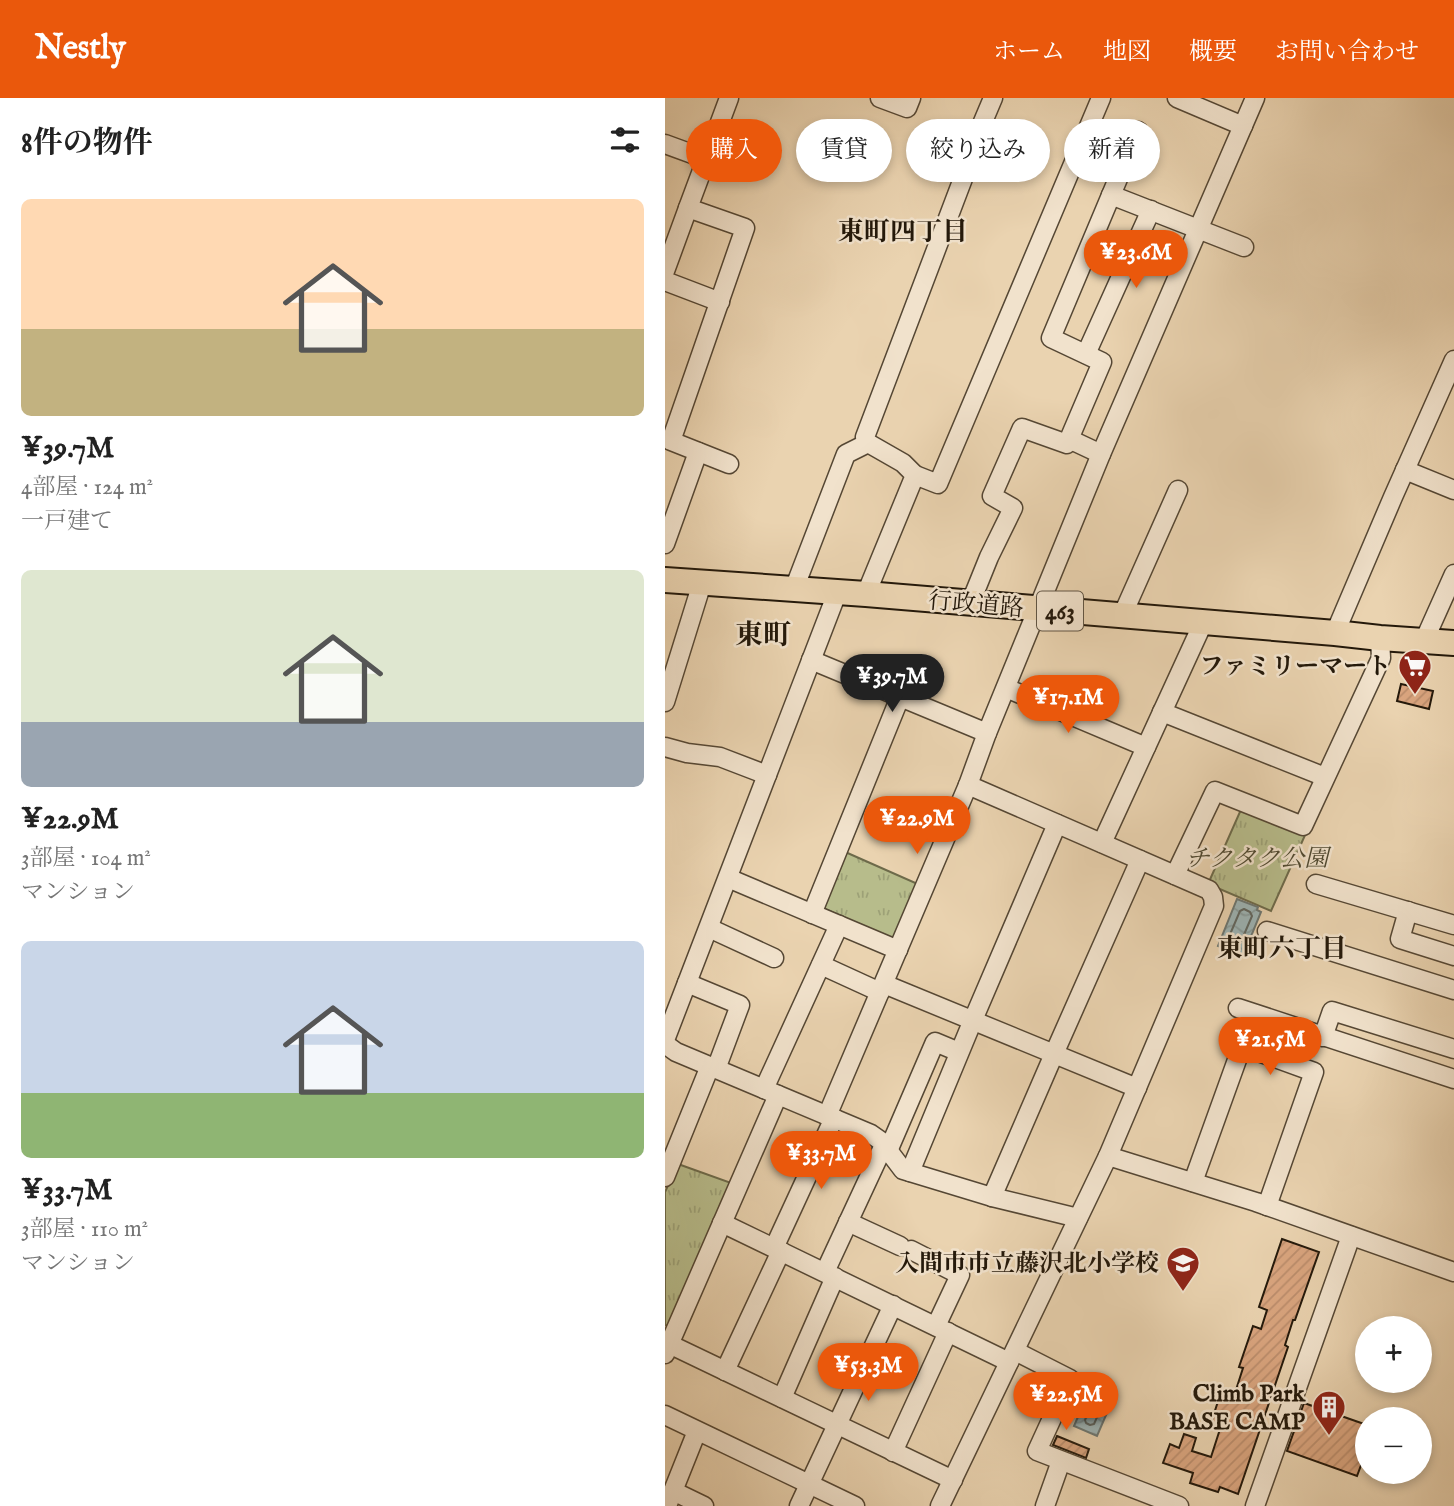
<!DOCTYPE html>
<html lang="ja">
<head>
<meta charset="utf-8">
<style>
	body { margin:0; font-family:"IM FELL English","Noto Serif JP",serif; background:#f2f2f2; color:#222; height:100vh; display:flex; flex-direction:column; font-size:26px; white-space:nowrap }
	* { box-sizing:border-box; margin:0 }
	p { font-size:23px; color:#767676 }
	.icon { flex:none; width:38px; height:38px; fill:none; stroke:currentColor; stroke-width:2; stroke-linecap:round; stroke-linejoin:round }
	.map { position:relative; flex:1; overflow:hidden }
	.sheet { display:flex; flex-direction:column; background:#fff; width:665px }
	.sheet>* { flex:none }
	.hud { position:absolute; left:21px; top:21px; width:662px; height:63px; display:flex; gap:14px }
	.buttons { position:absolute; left:690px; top:1218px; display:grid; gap:14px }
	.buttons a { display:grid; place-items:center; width:77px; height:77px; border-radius:50%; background:#fff; box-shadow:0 4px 10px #0003; font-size:35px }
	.price { position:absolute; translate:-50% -60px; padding:0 16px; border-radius:24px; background:#ea580c; color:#fff; font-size:23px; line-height:46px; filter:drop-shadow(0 2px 4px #0008) }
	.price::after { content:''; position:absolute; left:50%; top:42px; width:21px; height:16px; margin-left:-10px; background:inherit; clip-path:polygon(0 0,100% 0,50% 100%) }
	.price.current { background:#222; color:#fff }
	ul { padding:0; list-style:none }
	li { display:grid; align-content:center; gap:14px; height:371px; padding:0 21px }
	li span { display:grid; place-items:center; height:217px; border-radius:10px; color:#555 }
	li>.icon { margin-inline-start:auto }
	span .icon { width:126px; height:126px; fill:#fffc; stroke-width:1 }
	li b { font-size:30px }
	h2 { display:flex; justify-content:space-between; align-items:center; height:84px; padding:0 21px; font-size:30px }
	.chip { padding:0 24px; border-radius:32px; background:#fff; box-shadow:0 4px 10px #0003; font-size:24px; line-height:63px }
	.chip.current { background:#ea580c; color:#fff }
	header { display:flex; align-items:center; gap:42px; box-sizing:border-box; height:98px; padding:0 35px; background:#ea580c; color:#fff }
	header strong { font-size:33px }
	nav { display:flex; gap:38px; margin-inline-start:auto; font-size:24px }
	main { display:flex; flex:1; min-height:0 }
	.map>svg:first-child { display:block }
	.grass { fill:url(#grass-tufts); stroke:#6d6a4a; stroke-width:2 }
	.water { fill:url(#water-waves); stroke:#6c7672; stroke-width:2 }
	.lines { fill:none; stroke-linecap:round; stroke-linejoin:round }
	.shore { stroke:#606660; stroke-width:2 }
	.building { fill:url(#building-hatch); stroke:#23180a; stroke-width:2 }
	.minor-casing { stroke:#554734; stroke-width:21 }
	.highway-casing { stroke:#23180a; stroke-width:28 }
	.minor { stroke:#f1e2cc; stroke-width:18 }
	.highway { stroke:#ead3b0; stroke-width:24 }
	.labels { text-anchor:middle; stroke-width:5; stroke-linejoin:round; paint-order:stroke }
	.shield { fill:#f1e2cc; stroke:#615544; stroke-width:2 }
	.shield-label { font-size:23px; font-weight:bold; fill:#23180a }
	.street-label { font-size:24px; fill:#23180a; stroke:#f1e2cc }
	.poi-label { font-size:24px; font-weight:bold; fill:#23180a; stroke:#f1e2cc; text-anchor:end }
	.park-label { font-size:24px; font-style:italic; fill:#4f4931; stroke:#f1e2cc }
	.neighbourhood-label { font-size:26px; font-weight:bold; fill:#23180a; stroke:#f1e2cc }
	.quarter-label { font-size:28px; font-weight:bold; fill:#23180a; stroke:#f1e2cc }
</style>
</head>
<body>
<header>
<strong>Nestly</strong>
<nav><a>ホーム</a><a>地図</a><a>概要</a><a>お問い合わせ</a></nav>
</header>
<main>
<section class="sheet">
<h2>8件の物件<svg class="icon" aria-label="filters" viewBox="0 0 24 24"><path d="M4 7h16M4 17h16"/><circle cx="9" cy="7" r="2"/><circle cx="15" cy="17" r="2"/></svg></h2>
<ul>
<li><span style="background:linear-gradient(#ffd9b3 60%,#c2b280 0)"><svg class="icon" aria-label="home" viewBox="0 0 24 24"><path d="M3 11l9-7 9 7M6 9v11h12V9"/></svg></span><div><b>¥39.7M</b><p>4部屋 · 124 m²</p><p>一戸建て</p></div></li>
<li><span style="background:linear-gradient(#dfe7d0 70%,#9aa5b1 0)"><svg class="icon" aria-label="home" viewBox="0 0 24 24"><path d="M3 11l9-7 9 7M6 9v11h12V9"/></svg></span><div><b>¥22.9M</b><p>3部屋 · 104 m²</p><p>マンション</p></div></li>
<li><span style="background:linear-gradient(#c9d6e8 70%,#8fb573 0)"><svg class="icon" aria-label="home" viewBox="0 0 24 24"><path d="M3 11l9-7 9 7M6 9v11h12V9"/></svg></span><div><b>¥33.7M</b><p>3部屋 · 110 m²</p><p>マンション</p></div></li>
</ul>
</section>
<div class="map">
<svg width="789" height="1408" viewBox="0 0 789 1408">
	<defs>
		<pattern id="grass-tufts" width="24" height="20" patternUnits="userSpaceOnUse" patternTransform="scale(1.75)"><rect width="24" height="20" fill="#b7bc8b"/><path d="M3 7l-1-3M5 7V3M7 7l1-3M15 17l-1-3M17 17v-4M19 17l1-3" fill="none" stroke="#9da177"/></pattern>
		<pattern id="water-waves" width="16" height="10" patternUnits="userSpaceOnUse" patternTransform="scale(1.75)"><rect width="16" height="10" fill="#9db5b7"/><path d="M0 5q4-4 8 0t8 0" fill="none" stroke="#879b9c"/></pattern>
		<pattern id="building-hatch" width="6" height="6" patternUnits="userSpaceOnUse" patternTransform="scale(1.75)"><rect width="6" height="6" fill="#daa57f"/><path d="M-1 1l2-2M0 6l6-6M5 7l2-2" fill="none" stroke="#bb8d6c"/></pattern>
	</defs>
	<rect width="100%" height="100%" fill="#ead3b0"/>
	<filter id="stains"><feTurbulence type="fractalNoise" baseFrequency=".00286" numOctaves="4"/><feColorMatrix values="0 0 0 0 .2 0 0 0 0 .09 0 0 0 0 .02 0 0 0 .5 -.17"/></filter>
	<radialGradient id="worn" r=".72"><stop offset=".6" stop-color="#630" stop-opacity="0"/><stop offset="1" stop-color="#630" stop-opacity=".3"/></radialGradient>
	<g class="grass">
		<polygon points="578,707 641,735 606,813 543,786"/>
		<polygon points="178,753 255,787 233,838 227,841 160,811 156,805"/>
		<polygon points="13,1066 69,1086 6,1229 0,1227 0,1094"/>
	</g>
	<g class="water">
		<polygon points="572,801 593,809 592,812 596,814 578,858 553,848"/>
		<polygon points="428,1284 451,1294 432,1338 409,1328"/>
	</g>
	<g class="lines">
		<g class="shore">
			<polygon points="579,811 585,814 587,818 575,846 571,848 564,845 563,841 575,813"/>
			<polygon points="434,1295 439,1297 440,1301 429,1326 425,1327 421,1325 420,1322 431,1296"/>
		</g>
	</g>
	<g class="building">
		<polygon points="736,586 768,593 764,611 732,603"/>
		<polygon points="617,1141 654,1154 630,1222 628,1222 620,1247 623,1249 573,1396 555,1389 553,1394 525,1385 528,1375 498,1365 505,1346 514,1350 519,1336 531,1340 527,1353 546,1359 556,1328 546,1325 556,1294 569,1298 578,1270 574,1269 588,1228 596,1231 602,1212 594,1209"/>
		<polygon points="639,1305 702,1327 702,1351 692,1378 622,1353"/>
		<polygon points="392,1338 424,1351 421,1360 388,1347"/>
	</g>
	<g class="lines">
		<defs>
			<g id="minor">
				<polyline points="215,0 242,10 246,0"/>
				<polyline points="512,0 578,28"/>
				<polyline points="0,46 41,61"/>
				<polyline points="446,97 579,149"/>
				<polyline points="0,173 23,110"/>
				<polyline points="0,183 55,204"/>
				<polyline points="421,256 486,112"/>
				<polyline points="404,341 436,356"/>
				<polyline points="64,366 6,343 80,130 23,110 64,0"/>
				<polyline points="740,372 789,392"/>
				<polyline points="250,377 273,386 436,0"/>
				<polyline points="0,446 33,354"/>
				<polyline points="129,491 181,356 203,345"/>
				<polyline points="201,496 250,377 238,365 203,345 200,339 302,70 309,45 328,0"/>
				<polyline points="305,506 324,459 348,410 327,398 357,330 402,346 437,264 386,240 473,33"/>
				<polyline points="457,518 513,392"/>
				<polyline points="670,535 728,399 789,262"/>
				<polyline points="759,543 789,476"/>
				<polyline points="146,562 322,635"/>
				<polyline points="341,590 481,649"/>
				<polyline points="0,604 37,485"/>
				<polyline points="497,614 660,679"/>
				<polyline points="0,649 22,655 55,659 102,677"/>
				<polyline points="437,745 538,525"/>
				<polyline points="510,777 550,693 638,728 716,560 715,540"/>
				<polyline points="63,780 233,852"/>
				<polyline points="651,786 789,827"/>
				<polyline points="743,813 735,841 789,858"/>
				<polyline points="147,816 235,599"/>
				<polyline points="44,830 109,860"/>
				<polyline points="602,833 789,892"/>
				<polyline points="156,867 215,894"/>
				<polyline points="22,885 75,907 51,971"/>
				<polyline points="219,886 472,990"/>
				<polyline points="573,910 789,981"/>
				<polyline points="658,939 667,913 789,951"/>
				<polyline points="0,942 172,495"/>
				<polyline points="0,946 11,954 206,1036 216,1043 238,1072 327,1099 413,1120"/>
				<polyline points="99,991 174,827"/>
				<polyline points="162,1018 303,687 322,635 436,356 590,0"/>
				<polyline points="223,1053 270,944 294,954"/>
				<polyline points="443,1058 591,1104 789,1174"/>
				<polyline points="245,1074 308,922 392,726"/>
				<polyline points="0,1079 45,968"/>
				<polyline points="528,1084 577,948 649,974 602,1108"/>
				<polyline points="327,1099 389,956 475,762"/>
				<polyline points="183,1124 235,1148"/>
				<polyline points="57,1125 344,1264"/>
				<polyline points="109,1150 169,1020"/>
				<polyline points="246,1152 295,1177 271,1228"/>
				<polyline points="160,1174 219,1047"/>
				<polyline points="4,1246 288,1382"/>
				<polyline points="350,1253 405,1281 372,1353 514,1408"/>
				<polyline points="0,1256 113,997"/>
				<polyline points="60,1273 116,1153"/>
				<polyline points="117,1300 170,1179"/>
				<polyline points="0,1317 190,1408"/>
				<polyline points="228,1354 283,1234"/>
				<polyline points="8,1393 39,1408"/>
				<polyline points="2,1408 32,1333"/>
				<polyline points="134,1408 228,1207"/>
				<polyline points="275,1408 443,1058 549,808 548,799 544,792 303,687"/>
				<polyline points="380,1408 396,1363"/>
				<polyline points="590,1408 686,1138"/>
			</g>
			<polyline id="highway" points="0,482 201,496 670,535 715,540 789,545"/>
		</defs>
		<use href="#minor" class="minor-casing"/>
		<use href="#highway" class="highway-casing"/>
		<use href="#minor" class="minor"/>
		<use href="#highway" class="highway"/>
	</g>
	<defs>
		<symbol id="supermarket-pin" viewBox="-11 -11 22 30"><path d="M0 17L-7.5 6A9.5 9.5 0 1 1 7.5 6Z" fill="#8f2418" stroke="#f1e2cc"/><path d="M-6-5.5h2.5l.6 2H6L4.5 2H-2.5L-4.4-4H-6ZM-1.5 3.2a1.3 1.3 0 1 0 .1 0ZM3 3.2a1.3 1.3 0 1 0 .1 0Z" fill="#fff"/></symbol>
		<symbol id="school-pin" viewBox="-11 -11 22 30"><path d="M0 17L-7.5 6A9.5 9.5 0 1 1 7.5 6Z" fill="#8f2418" stroke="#f1e2cc"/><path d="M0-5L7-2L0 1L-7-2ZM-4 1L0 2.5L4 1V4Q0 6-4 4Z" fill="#fff"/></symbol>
		<symbol id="building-pin" viewBox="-11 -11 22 30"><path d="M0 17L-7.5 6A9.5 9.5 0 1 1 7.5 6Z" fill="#8f2418" stroke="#f1e2cc"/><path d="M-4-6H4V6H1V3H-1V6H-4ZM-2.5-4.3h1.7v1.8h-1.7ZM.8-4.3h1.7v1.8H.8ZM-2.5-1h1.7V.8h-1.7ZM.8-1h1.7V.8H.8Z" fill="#fff"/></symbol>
	</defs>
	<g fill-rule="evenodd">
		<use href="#supermarket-pin" x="731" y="549" width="38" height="52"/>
		<use href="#school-pin" x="499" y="1146" width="38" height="52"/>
		<use href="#building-pin" x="645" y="1290" width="38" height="52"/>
	</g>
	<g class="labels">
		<rect class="shield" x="372" y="493.5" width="46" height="39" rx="5"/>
		<g class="shield-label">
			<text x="395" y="521">463</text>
		</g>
		<g class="street-label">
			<text transform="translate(311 506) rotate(5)" y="8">行政道路</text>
		</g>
		<g class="poi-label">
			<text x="726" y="576">ファミリーマート</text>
			<text x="494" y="1173">入間市市立藤沢北小学校</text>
			<text x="640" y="1303">Climb Park<tspan x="640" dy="28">BASE CAMP</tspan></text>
		</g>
		<g class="park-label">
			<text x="592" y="768">チクタク公園</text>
		</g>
		<g class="neighbourhood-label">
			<text x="238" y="142">東町四丁目</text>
			<text x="617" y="859">東町六丁目</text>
		</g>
		<g class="quarter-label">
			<text x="98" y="546">東町</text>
		</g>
	</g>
	<rect width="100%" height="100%" filter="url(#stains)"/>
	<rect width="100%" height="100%" fill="url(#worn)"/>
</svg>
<div class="buttons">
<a>+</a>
<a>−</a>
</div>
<b class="price" style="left:471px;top:192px">¥23.6M</b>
<b class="price current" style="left:227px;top:616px">¥39.7M</b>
<b class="price" style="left:403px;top:637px">¥17.1M</b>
<b class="price" style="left:252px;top:758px">¥22.9M</b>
<b class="price" style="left:605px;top:979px">¥21.5M</b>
<b class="price" style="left:156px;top:1093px">¥33.7M</b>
<b class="price" style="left:203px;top:1305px">¥53.3M</b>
<b class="price" style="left:401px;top:1334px">¥22.5M</b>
<div class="hud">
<a class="chip current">購入</a>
<a class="chip">賃貸</a>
<a class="chip">絞り込み</a>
<a class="chip">新着</a>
</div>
</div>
</main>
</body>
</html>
